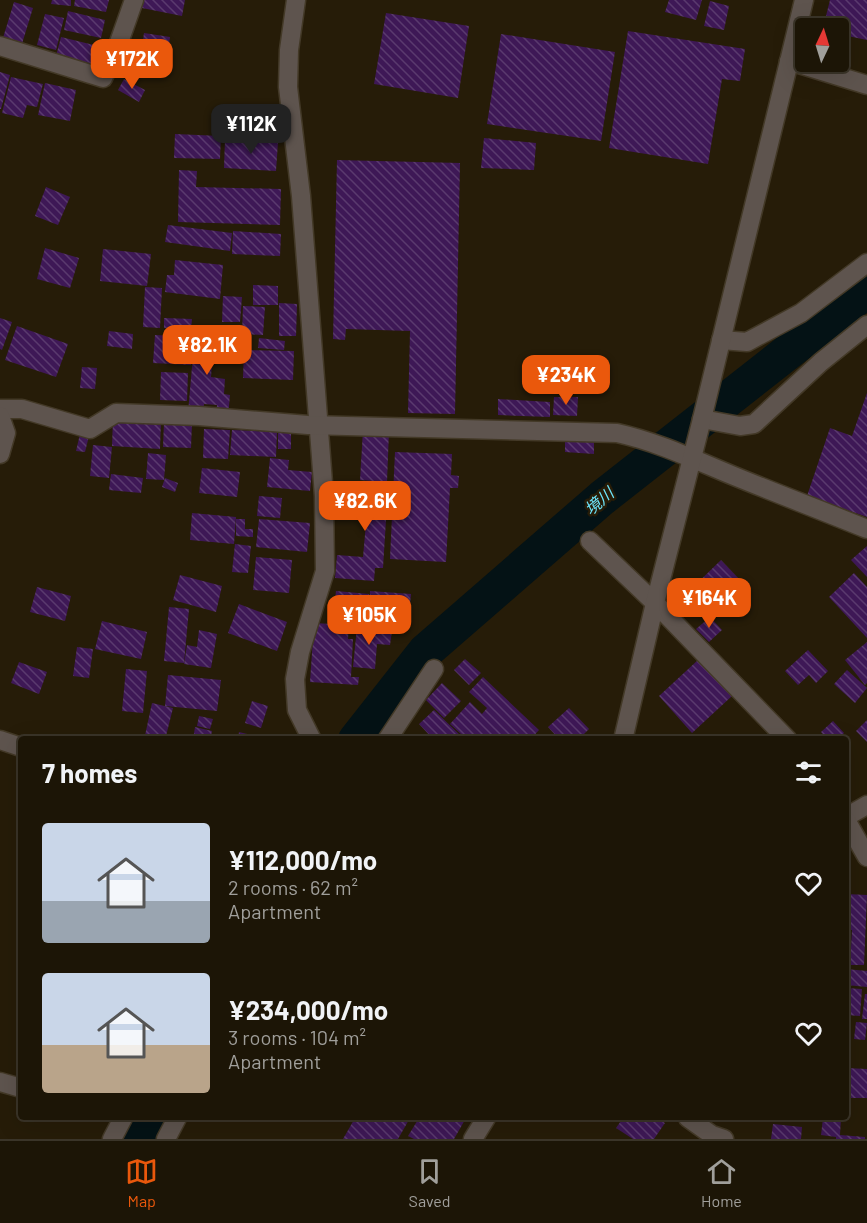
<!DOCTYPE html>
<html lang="en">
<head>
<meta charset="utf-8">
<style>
	body { margin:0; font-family:Barlow,"Noto Sans JP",sans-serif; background:#292214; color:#f1f3f6; height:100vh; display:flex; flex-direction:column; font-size:22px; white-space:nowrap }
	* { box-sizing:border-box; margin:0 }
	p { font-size:20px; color:#a09f9b }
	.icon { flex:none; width:33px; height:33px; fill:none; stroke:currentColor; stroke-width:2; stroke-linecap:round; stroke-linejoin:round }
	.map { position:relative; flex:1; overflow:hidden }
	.details { position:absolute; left:18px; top:736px; width:831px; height:384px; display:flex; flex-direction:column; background:#1c1506; border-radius:6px; box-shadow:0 6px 24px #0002,0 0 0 2px #3a3428 }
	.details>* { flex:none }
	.needle { width:39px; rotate:4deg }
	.buttons { position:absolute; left:795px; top:18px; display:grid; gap:12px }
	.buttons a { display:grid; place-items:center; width:54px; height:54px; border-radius:6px; background:#1c1506; box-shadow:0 6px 24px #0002,0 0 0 2px #3a3428; font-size:30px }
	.price { position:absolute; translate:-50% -51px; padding:0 14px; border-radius:12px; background:#ea580c; color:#fff; font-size:20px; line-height:39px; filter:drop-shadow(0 2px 3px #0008) }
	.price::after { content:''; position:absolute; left:50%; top:36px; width:18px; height:14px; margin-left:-9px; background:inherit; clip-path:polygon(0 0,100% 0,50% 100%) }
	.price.on { background:#222; color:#fff }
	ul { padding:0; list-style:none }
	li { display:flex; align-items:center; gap:18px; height:150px; padding:0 24px }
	li span { display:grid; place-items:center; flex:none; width:168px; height:120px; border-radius:6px; color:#555 }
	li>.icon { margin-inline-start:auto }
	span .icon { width:72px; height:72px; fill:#fffc; stroke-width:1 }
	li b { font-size:26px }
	h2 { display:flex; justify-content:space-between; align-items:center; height:72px; padding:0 24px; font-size:26px }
	.dock { display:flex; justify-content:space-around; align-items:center; height:84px; border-top:2px solid #3a3428; background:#1c1506; font-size:16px; color:#a09f9b }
	.dock a { display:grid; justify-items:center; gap:3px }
	.dock .on { color:#ea580c }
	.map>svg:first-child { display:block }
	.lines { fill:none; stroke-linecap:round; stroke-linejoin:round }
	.river { stroke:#041215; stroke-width:36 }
	.building { fill:url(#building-back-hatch) }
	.street-casing { stroke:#433927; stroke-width:21 }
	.street { stroke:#5e544e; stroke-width:18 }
	.labels { text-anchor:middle; stroke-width:5; stroke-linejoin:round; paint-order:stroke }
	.water-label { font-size:16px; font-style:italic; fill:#6ee7fe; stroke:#261c08 }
</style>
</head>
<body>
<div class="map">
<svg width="867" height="1139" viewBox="0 0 867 1139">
	<defs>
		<pattern id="building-back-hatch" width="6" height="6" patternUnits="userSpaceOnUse" patternTransform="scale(1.5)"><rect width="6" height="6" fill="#3e1856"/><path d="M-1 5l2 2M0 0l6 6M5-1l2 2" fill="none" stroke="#5a3a6e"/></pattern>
	</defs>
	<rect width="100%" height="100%" fill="#261c08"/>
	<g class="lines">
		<g class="river">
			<polyline points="356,740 426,651 602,498 867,290"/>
			<polyline points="141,1139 152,1118"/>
		</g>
	</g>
	<g class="building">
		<polygon points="52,0 71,0 71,6 51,4"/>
		<polygon points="75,0 109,0 106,12 74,6"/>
		<polygon points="143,0 185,0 182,16 142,8"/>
		<polygon points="669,0 702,0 696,20 665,12"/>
		<polygon points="830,0 867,0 867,40 838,34 838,28 823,28"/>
		<polygon points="710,1 729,6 724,30 704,26"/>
		<polygon points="14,2 33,8 21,47 2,41"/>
		<polygon points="68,11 105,20 101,38 64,30"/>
		<polygon points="386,13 469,26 458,98 374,84"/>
		<polygon points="45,14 64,18 56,50 37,45"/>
		<polygon points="628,31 745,49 740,81 722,79 708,164 609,148"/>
		<polygon points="144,33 170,37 167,59 141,54"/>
		<polygon points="501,34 615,52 601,141 487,124"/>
		<polygon points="61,37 102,47 97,66 56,56"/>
		<polygon points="0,72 10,75 1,109 0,109"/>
		<polygon points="11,77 43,84 37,107 27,105 23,118 2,113"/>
		<polygon points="124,79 145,90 139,102 118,90"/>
		<polygon points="45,83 76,90 70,121 38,115"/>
		<polygon points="256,107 276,109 275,139 254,138"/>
		<polygon points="175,134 221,136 220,159 174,158"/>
		<polygon points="484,138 536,143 534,170 481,168"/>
		<polygon points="225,139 278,142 276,171 224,168"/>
		<polygon points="337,160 460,163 455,414 408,413 410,331 346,329 345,340 333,339"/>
		<polygon points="179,170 197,171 196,187 281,189 280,225 178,222"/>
		<polygon points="46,187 70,197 58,225 35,216"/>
		<polygon points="168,225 232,233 230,251 165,242"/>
		<polygon points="233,231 281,234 280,256 232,254"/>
		<polygon points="45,248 79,258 70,288 37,279"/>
		<polygon points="103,249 151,254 147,286 100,281"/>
		<polygon points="175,260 223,265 220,299 165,292 167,275 174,275"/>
		<polygon points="253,285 278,286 278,305 253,305"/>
		<polygon points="145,287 162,288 160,328 143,327"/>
		<polygon points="223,296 242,297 240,322 222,322"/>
		<polygon points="279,303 297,304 296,336 279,336"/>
		<polygon points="243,306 265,307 263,335 242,334"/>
		<polygon points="0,318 12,322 2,350 0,349"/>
		<polygon points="164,318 192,319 191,329 164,328"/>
		<polygon points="17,326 68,344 56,377 5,360"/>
		<polygon points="109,331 133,334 132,349 107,346"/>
		<polygon points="195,332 226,334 224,353 213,353 211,377 225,379 224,394 230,395 228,417 216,416 217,405 204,404 203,415 188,413"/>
		<polygon points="155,335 192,337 191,365 153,363"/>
		<polygon points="259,338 285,341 284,350 258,348"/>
		<polygon points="244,350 294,351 293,380 243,378"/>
		<polygon points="82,367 97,368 95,389 80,388"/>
		<polygon points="161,372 188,373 187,401 160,400"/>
		<polygon points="867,393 867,517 807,496 830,428 852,436"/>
		<polygon points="554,397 578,397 577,416 553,415"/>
		<polygon points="498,399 550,402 550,417 498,415"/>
		<polygon points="113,418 161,421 160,449 112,446"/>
		<polygon points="164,422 192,423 191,448 163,447"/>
		<polygon points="204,429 230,430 228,459 203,458"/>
		<rect x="278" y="429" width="13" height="20"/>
		<polygon points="232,430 277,432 276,457 230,455"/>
		<polygon points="363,430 389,431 387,482 360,480"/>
		<polygon points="80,434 89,436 85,452 76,451"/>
		<polygon points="565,436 594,437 594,454 565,452"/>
		<polygon points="93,445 112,447 109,478 90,476"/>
		<polygon points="395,452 452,454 451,475 459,476 458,488 450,488 446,562 390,559"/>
		<polygon points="148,453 166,455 164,480 146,479"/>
		<polygon points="270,458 289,460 288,470 312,472 310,491 267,487"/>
		<polygon points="202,468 240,472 237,497 199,493"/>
		<polygon points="111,474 143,478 141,493 109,490"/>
		<polygon points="165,478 178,483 175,492 162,487"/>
		<polygon points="341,485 388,488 383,568 375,568 374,581 335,578 337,555 363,557 367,512 339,510"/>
		<polygon points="259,496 282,498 280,518 257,516"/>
		<polygon points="192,513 236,517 234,544 190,540"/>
		<polygon points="236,519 245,519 245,529 253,529 253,537 236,536"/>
		<polygon points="259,519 310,523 307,552 256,547"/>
		<polygon points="235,544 251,546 248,573 232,572"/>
		<polygon points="867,546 867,577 851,560"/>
		<polygon points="256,557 292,560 289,593 253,590"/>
		<polygon points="721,560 742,582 705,618 684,596"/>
		<polygon points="854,573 867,587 867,638 829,597"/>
		<polygon points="180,575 222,586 216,612 173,600"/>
		<polygon points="37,587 71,596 65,621 30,612"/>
		<polygon points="336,591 369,594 367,613 334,609"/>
		<polygon points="370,591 411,594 410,604 395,603 394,617 369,615"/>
		<polygon points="239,604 287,622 277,651 228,633"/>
		<polygon points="169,607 189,609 184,663 164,661"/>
		<polygon points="710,617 722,630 709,642 696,629"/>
		<polygon points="102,621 147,632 141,659 95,649"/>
		<polygon points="314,623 349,625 348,639 353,639 351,677 359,677 358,685 310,682"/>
		<polygon points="357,627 392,631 390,645 377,644 375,669 353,667"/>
		<polygon points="199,630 217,634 211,668 184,664 187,645 197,647"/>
		<polygon points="867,642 867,683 865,685 845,660"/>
		<polygon points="77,647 93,649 89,678 73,676"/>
		<polygon points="808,650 828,671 816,683 809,675 798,685 785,671"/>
		<polygon points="465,659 481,673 469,685 454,670"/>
		<polygon points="698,660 732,696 692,733 659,696"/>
		<polygon points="19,662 47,672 39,694 11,683"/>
		<polygon points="126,669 147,671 143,713 122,711"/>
		<polygon points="847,670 867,688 855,703 834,684"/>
		<polygon points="168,675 221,680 217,711 165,706"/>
		<polygon points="483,677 539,730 530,740 434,740 419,724 434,710 461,736 462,735 450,724 470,702 482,714 487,708 469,692"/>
		<polygon points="442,683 461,701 444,718 426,700"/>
		<polygon points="252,701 268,706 261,728 245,723"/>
		<polygon points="152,703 173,708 165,740 144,740"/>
		<polygon points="569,708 589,729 578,740 560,740 548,727"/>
		<polygon points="199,716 213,719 210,729 197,726"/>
		<polygon points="867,720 867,742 856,731"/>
		<polygon points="833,721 844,733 837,740 828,740 821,732"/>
		<polygon points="195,727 212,731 210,740 193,740"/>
		<polygon points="239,732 267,739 267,740 238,740"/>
		<polygon points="846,894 867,895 864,965 850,965 852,930 846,930"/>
		<polygon points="846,969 867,971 867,987 846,985"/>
		<polygon points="846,988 862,989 860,1016 846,1015"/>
		<polygon points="865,994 867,994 867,1019 862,1019"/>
		<polygon points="856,1022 867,1023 865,1040 854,1039"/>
		<polygon points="846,1068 867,1069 867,1098 846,1098"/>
		<polygon points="355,1118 410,1118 398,1139 343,1139"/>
		<polygon points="419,1118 466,1118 454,1139 414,1139 408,1136"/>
		<polygon points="623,1118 657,1118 665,1123 654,1139 633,1139 616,1128"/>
		<polygon points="823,1118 841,1118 840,1135 865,1137 865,1139 836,1139 836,1137 821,1135"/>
		<polygon points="773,1124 802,1127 801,1139 771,1139"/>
	</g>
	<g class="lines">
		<defs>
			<g id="street">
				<polyline points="296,0 289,50 288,87 301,196 324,496 325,571 300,652 295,679 297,710 312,740"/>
				<polyline points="0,46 103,78 117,48 134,0"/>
				<polyline points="789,61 867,85"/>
				<polyline points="721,340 747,342 801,313 867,263"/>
				<path d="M 0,409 L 22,409 L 90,429 L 116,413 L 199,416 L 308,425 L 617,433 C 658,442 695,460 734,476 C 778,494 823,511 867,529"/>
				<polyline points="0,416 6,433 0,454"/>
				<polyline points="702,419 740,426 754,424 821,362 867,325"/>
				<polyline points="590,541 655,603 788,740"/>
				<polyline points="0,740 21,747"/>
				<polyline points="387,740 434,669"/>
				<polyline points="623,740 655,603 702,419 804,0"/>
				<polyline points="846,817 867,805"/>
				<polyline points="846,820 867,857"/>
				<polyline points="0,1082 21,1088"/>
				<polyline points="688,1118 712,1135 724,1139"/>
				<polyline points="112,1139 123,1118"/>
				<polyline points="166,1139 177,1118"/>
				<polyline points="473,1139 486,1118"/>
			</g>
		</defs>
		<use href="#street" class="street-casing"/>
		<use href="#street" class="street"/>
	</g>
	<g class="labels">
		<g class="water-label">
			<text transform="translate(599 501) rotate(-40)" y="6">境川</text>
		</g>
	</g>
</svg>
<div class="buttons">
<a><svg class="needle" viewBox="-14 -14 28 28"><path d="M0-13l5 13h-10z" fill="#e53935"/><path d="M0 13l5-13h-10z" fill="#a09f9b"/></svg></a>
</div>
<b class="price" style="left:132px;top:90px">¥172K</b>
<b class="price on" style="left:251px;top:155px">¥112K</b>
<b class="price" style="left:207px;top:376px">¥82.1K</b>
<b class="price" style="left:566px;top:406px">¥234K</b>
<b class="price" style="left:365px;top:532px">¥82.6K</b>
<b class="price" style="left:709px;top:629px">¥164K</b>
<b class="price" style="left:369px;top:646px">¥105K</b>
<section class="details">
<h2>7 homes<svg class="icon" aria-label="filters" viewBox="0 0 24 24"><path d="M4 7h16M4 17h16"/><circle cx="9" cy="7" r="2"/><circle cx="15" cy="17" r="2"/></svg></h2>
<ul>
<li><span style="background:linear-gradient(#c9d6e8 65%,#9aa5b1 0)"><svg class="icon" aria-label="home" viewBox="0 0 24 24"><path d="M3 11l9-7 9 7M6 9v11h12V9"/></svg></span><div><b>¥112,000/mo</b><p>2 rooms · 62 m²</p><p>Apartment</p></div><svg class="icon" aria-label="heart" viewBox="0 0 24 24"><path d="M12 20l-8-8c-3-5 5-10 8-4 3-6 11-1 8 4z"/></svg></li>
<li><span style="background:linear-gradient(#c9d6e8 60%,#b9a48a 0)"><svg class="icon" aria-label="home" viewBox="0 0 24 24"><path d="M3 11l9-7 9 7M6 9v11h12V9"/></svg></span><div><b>¥234,000/mo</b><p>3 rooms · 104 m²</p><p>Apartment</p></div><svg class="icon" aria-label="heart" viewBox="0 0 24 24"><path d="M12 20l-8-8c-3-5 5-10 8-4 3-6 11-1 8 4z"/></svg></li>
</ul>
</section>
</div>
<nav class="dock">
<a class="on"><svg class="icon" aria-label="map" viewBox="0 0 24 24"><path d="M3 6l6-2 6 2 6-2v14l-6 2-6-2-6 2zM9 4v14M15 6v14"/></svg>Map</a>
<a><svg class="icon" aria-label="saved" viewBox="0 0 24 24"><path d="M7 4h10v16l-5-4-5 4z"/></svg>Saved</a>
<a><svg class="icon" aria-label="home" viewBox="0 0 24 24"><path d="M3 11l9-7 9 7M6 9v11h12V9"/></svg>Home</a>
</nav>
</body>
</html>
